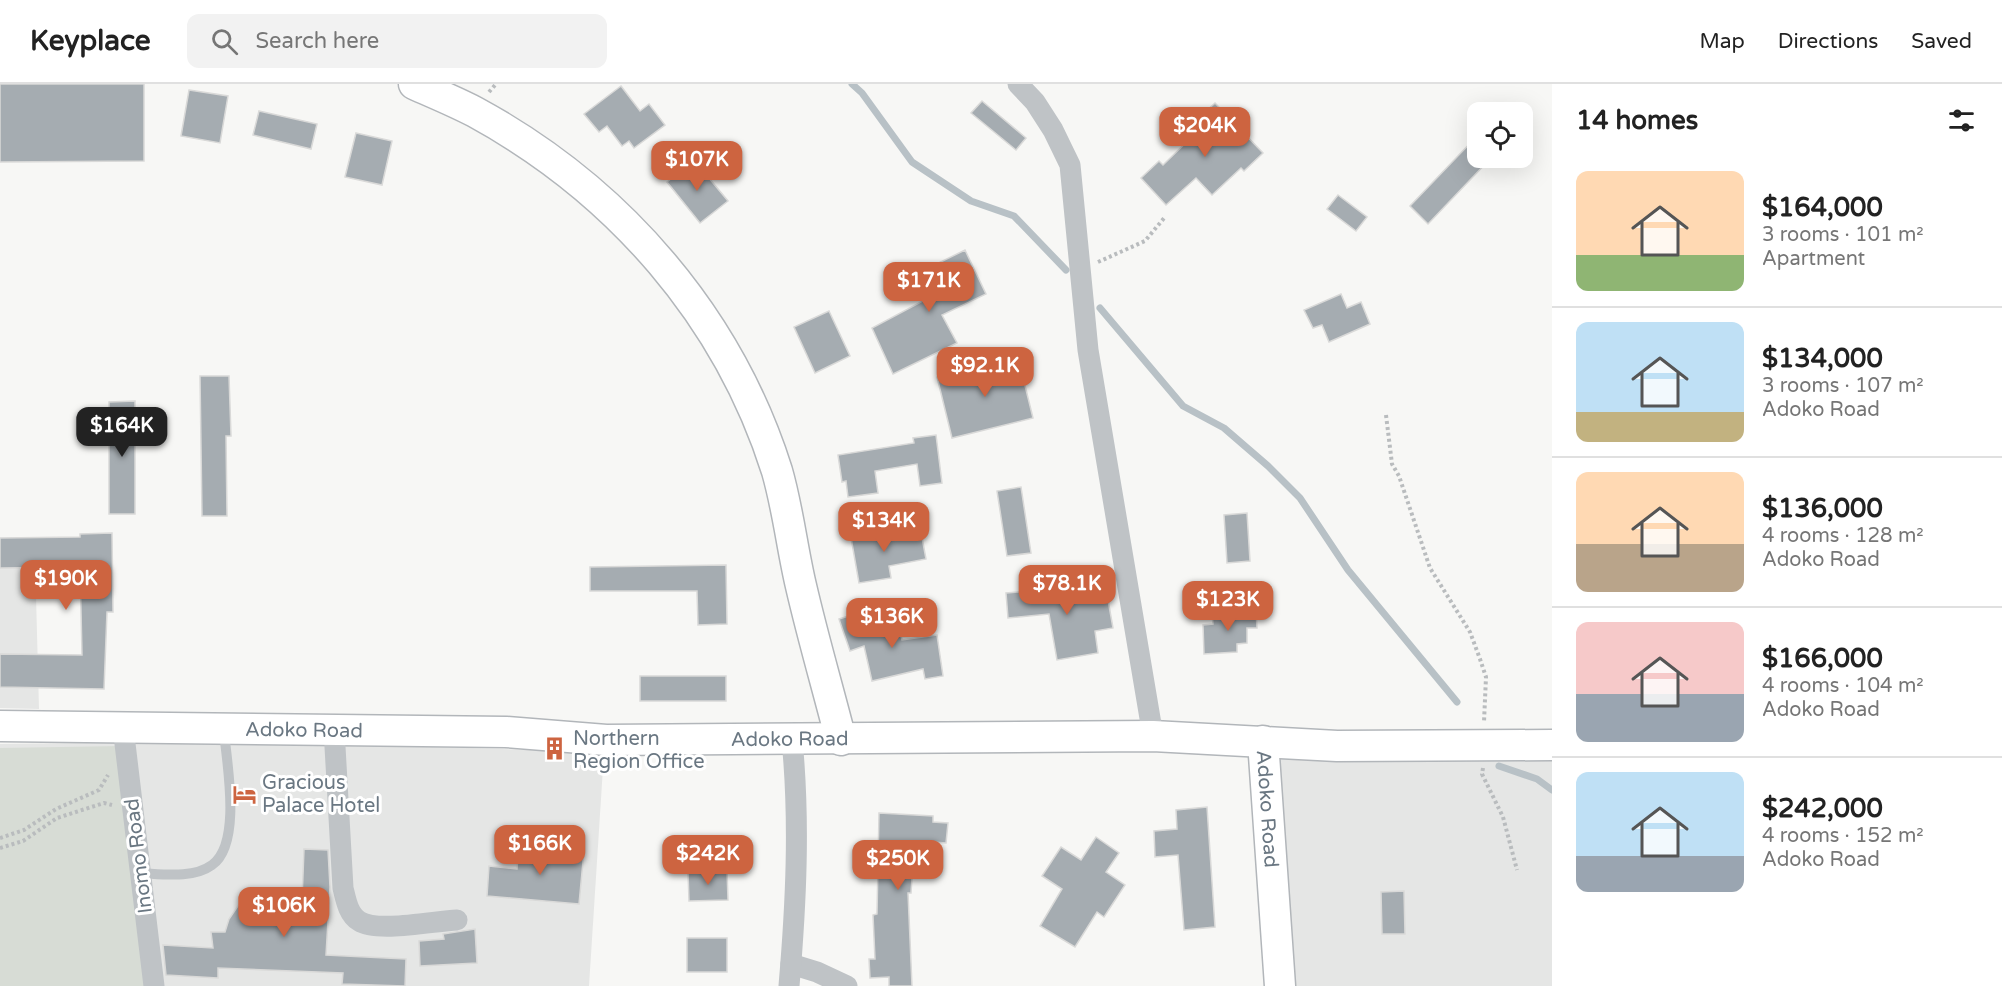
<!DOCTYPE html>
<html lang="en">
<head>
<meta charset="utf-8">
<style>
	body { margin:0; font-family:"Varela Round",sans-serif; background:#f2f2f2; color:#222; height:100vh; display:flex; flex-direction:column; font-size:22px; white-space:nowrap }
	* { box-sizing:border-box; margin:0 }
	p { font-size:20px; color:#767676 }
	.icon { flex:none; width:33px; height:33px; fill:none; stroke:currentColor; stroke-width:2; stroke-linecap:round; stroke-linejoin:round }
	.map { position:relative; flex:1; overflow:hidden }
	.panel { display:flex; flex-direction:column; background:#fff; width:450px }
	.panel>* { flex:none }
	.fabs { position:absolute; left:1467px; top:18px; display:grid; gap:12px }
	.fabs a { display:grid; place-items:center; width:66px; height:66px; border-radius:12px; background:#fff; box-shadow:0 6px 24px #0002; font-size:30px }
	.price { position:absolute; translate:-50% -51px; padding:0 14px; border-radius:12px; background:#cd6440; color:#fff; font-size:20px; line-height:39px; filter:drop-shadow(0 2px 3px #0008) }
	.price::after { content:''; position:absolute; left:50%; top:36px; width:18px; height:14px; margin-left:-9px; background:inherit; clip-path:polygon(0 0,100% 0,50% 100%) }
	.price.on { background:#222; color:#fff }
	ul { padding:0; list-style:none }
	li { display:flex; align-items:center; gap:18px; height:150px; padding:0 24px }
	li+li { border-top:2px solid #e0e0e0 }
	li span { display:grid; place-items:center; flex:none; width:168px; height:120px; border-radius:12px; color:#555 }
	li>.icon { margin-inline-start:auto }
	span .icon { width:72px; height:72px; fill:#fffc; stroke-width:1 }
	li b { font-size:26px }
	h2 { display:flex; justify-content:space-between; align-items:center; height:72px; padding:0 24px; font-size:26px }
	header { display:flex; align-items:center; gap:36px; box-sizing:border-box; height:84px; padding:0 30px; background:#fff; border-bottom:2px solid #e0e0e0 }
	header strong { font-size:28px }
	nav { display:flex; gap:33px; margin-inline-start:auto; font-size:21px }
	.search { width:420px; height:54px; background:#f2f2f2; display:flex; align-items:center; gap:15px; box-sizing:border-box; padding:0 21px; border-radius:12px; color:#767676; font-size:22px }
	main { display:flex; flex:1; min-height:0 }
	.map>svg:first-child { display:block }
	.built { fill:#e5e6e5 }
	.green { fill:#d7dcd5 }
	.lines { fill:none; stroke-linecap:round; stroke-linejoin:round }
	.stream { stroke:#b8c1c6; stroke-width:7 }
	.building { fill:#a5acb1; stroke:#d9d9d8; stroke-width:1.5 }
	.secondary-casing { stroke:#b2b6ba; stroke-width:33 }
	.path { stroke:#b9bcbe; stroke-width:4; stroke-dasharray:3 3; stroke-linecap:butt }
	.lane { stroke:#bfc3c6; stroke-width:10 }
	.street { stroke:#bfc3c6; stroke-width:21 }
	.secondary { stroke:#fff; stroke-width:30 }
	.labels { text-anchor:middle; stroke-width:6; stroke-linejoin:round; paint-order:stroke }
	.street-label { font-size:20px; fill:#6a7782; stroke:#fff }
	.poi-label { font-size:20px; fill:#6a7782; stroke:#fff; text-anchor:start }
</style>
</head>
<body>
<header>
<strong>Keyplace</strong>
<div class="search"><svg class="icon" aria-label="search" viewBox="0 0 24 24"><circle cx="10" cy="10" r="6"/><path d="M15 15l6 6"/></svg>Search here</div>
<nav><a>Map</a><a>Directions</a><a>Saved</a></nav>
</header>
<main>
<div class="map">
<svg width="1552" height="902" viewBox="0 0 1552 902">
	<rect width="100%" height="100%" fill="#f7f7f5"/>
	<g class="built">
		<polygon points="0,469 35,474 39,625 0,624"/>
		<polygon points="227,657 604,668 589,902 0,902 0,660"/>
		<polygon points="1552,662 1552,902 1275,902 1258,666"/>
	</g>
	<polygon class="green" points="122,662 150,902 0,902 0,664"/>
	<g class="lines">
		<g class="stream">
			<polyline points="852,0 862,9 912,78 971,117 1014,132 1066,186"/>
			<polyline points="1100,224 1183,322 1224,344 1268,382 1300,414 1348,486 1457,618"/>
			<polyline points="1499,682 1537,695 1552,706"/>
		</g>
	</g>
	<g class="building">
		<polygon points="0,0 144,0 144,77 0,78"/>
		<polygon points="621,2 640,27 649,20 665,41 634,64 629,57 622,62 607,42 599,48 584,30"/>
		<polygon points="189,6 228,12 220,59 181,52"/>
		<polygon points="982,17 1026,54 1016,66 971,29"/>
		<polygon points="1215,19 1263,69 1244,87 1241,84 1212,111 1196,94 1166,121 1141,94 1159,77 1163,81 1205,40 1199,34"/>
		<polygon points="259,27 317,40 311,65 253,51"/>
		<polygon points="356,49 392,57 382,101 345,93"/>
		<polygon points="1478,51 1478,74 1491,74 1428,140 1410,122"/>
		<polygon points="694,76 728,117 700,139 667,98"/>
		<polygon points="1338,111 1367,133 1356,147 1327,125"/>
		<polygon points="965,166 986,210 942,231 957,259 893,290 872,244 923,217 912,192"/>
		<polygon points="1341,210 1347,224 1361,218 1370,240 1329,258 1322,241 1313,244 1304,226"/>
		<polygon points="829,227 850,272 815,289 794,243"/>
		<polygon points="1018,273 1033,334 952,354 937,293"/>
		<polygon points="200,292 229,292 231,352 226,352 227,432 202,432"/>
		<polygon points="135,317 135,430 109,430 109,318"/>
		<polygon points="936,351 942,399 920,402 917,380 875,387 878,409 848,413 846,397 842,398 838,371 914,359 913,354"/>
		<polygon points="1021,403 1031,469 1007,472 997,407"/>
		<polygon points="1247,429 1250,477 1227,479 1224,431"/>
		<polygon points="882,442 884,456 921,448 926,475 889,482 891,494 859,499 850,448"/>
		<polygon points="112,449 113,528 107,528 104,605 0,603 0,570 82,571 80,483 0,484 0,454 80,453 80,450"/>
		<polygon points="726,481 727,540 698,541 697,507 590,507 590,483"/>
		<polygon points="1105,499 1113,544 1095,547 1098,569 1057,576 1049,530 1008,534 1006,509 1052,505 1052,508"/>
		<polygon points="1256,527 1257,544 1247,544 1247,559 1237,560 1237,568 1204,570 1203,541 1213,540 1212,530"/>
		<polygon points="858,529 862,541 888,535 891,549 900,547 902,556 937,551 943,592 925,595 923,585 872,597 864,562 850,567 839,535"/>
		<rect x="640" y="592" width="86" height="25"/>
		<polygon points="1207,723 1215,843 1184,846 1178,771 1155,773 1154,747 1177,745 1176,726"/>
		<polygon points="879,729 933,732 933,738 948,739 946,759 934,758 933,766 914,764 911,809 908,809 912,902 889,902 889,893 870,894 869,875 875,875 873,831 877,830"/>
		<polygon points="1096,753 1119,769 1106,788 1125,801 1104,833 1097,828 1075,863 1040,842 1062,805 1042,792 1061,763 1081,776"/>
		<polygon points="519,762 584,767 579,820 487,812 489,782 517,785"/>
		<polygon points="304,765 328,766 330,803 326,871 406,875 405,902 342,900 343,889 218,884 218,894 166,891 163,861 213,864 211,848 225,848 229,835 242,816 249,814 302,816"/>
		<polygon points="727,786 728,816 689,817 688,788"/>
		<polygon points="1404,807 1405,850 1382,850 1381,808"/>
		<polygon points="475,845 477,879 420,882 419,857 444,855 443,850"/>
		<rect x="687" y="854" width="40" height="34"/>
	</g>
	<g class="lines">
		<defs>
			<g id="secondary">
				<path d="M 414,0 C 434,9 456,18 475,28 C 618,106 728,232 777,387 C 788,425 792,464 801,502 C 813,554 828,605 841,656"/>
				<path id="s1" d="M 0,642 L 506,648 L 606,656 L 1153,652 L 1337,662 L 1552,661"/>
				<path id="s2" d="M 1263,657 L 1280,902"/>
			</g>
		</defs>
		<use href="#secondary" class="secondary-casing"/>
		<g class="path">
			<polyline points="489,8 496,0"/>
			<polyline points="1098,178 1145,157 1165,133"/>
			<polyline points="1386,331 1392,380 1399,392 1430,484 1470,548 1480,575 1486,593 1484,638"/>
			<polyline points="1483,684 1482,690 1503,733 1517,786"/>
			<polyline points="0,754 24,746 56,725 99,706 108,691"/>
			<polyline points="0,764 23,757 57,734 104,719 112,721"/>
		</g>
		<path class="lane" d="M 140,789 C 162,790 193,795 212,781 C 242,760 227,680 224,648"/>
		<g class="street">
			<polyline points="1018,0 1035,18 1053,46 1070,81 1088,266 1153,652"/>
			<polyline points="123,643 154,902"/>
			<path d="M 334,645 L 343,804 C 346,816 348,830 359,837 C 377,849 434,837 457,836"/>
			<polyline points="791,880 817,888 847,902"/>
			<path d="M 789,902 C 796,820 800,738 792,656"/>
		</g>
		<use href="#secondary" class="secondary"/>
	</g>
	<defs>
		<symbol id="building-bare" viewBox="-9 -9 18 18"><path d="M-4-6H4V6H1V3H-1V6H-4ZM-2.5-4.3h1.7v1.8h-1.7ZM.8-4.3h1.7v1.8H.8ZM-2.5-1h1.7V.8h-1.7ZM.8-1h1.7V.8H.8Z" fill="#cd6440" stroke="#fff" stroke-width="2.5" paint-order="stroke"/></symbol>
		<symbol id="hotel-bare" viewBox="-9 -9 18 18"><path d="M-6-4.5h1.5V1H6V5H4.5V3h-9V5H-6ZM-4 0a1.8 1.8 0 1 1 3.6 0ZM.5 0V-2.5h3Q6-2.5 6 0Z" fill="#cd6440" stroke="#fff" stroke-width="2.5" paint-order="stroke"/></symbol>
	</defs>
	<g fill-rule="evenodd">
		<use href="#building-bare" x="538" y="648" width="33" height="33"/>
		<use href="#hotel-bare" x="228" y="694" width="33" height="33"/>
	</g>
	<g class="labels">
		<g class="street-label">
			<text dy="7" stroke="none"><textPath href="#s1" startOffset="304">Adoko Road</textPath></text>
			<text dy="7" stroke="none"><textPath href="#s1" startOffset="790">Adoko Road</textPath></text>
			<text dy="7" stroke="none"><textPath href="#s2" startOffset="68">Adoko Road</textPath></text>
			<text transform="translate(138 772) rotate(-97)" y="7">Inomo Road</text>
		</g>
		<g class="poi-label">
			<text x="573" y="661">Northern<tspan x="573" dy="23">Region Office</tspan></text>
			<text x="262" y="705">Gracious<tspan x="262" dy="23">Palace Hotel</tspan></text>
		</g>
	</g>
</svg>
<div class="fabs">
<a><svg class="icon" aria-label="locate" viewBox="0 0 24 24"><circle cx="12" cy="12" r="6"/><path d="M12 2v4M12 18v4M2 12h4M18 12h4"/></svg></a>
</div>
<b class="price" style="left:1205px;top:74px">$204K</b>
<b class="price" style="left:697px;top:108px">$107K</b>
<b class="price" style="left:929px;top:229px">$171K</b>
<b class="price" style="left:985px;top:314px">$92.1K</b>
<b class="price on" style="left:122px;top:374px">$164K</b>
<b class="price" style="left:884px;top:469px">$134K</b>
<b class="price" style="left:66px;top:527px">$190K</b>
<b class="price" style="left:1067px;top:532px">$78.1K</b>
<b class="price" style="left:1228px;top:548px">$123K</b>
<b class="price" style="left:892px;top:565px">$136K</b>
<b class="price" style="left:540px;top:792px">$166K</b>
<b class="price" style="left:708px;top:802px">$242K</b>
<b class="price" style="left:898px;top:807px">$250K</b>
<b class="price" style="left:284px;top:854px">$106K</b>
</div>
<section class="panel">
<h2>14 homes<svg class="icon" aria-label="filters" viewBox="0 0 24 24"><path d="M4 7h16M4 17h16"/><circle cx="9" cy="7" r="2"/><circle cx="15" cy="17" r="2"/></svg></h2>
<ul>
<li><span style="background:linear-gradient(#ffd9b3 70%,#8fb573 0)"><svg class="icon" aria-label="home" viewBox="0 0 24 24"><path d="M3 11l9-7 9 7M6 9v11h12V9"/></svg></span><div><b>$164,000</b><p>3 rooms · 101 m²</p><p>Apartment</p></div></li>
<li><span style="background:linear-gradient(#bfe0f5 75%,#c2b280 0)"><svg class="icon" aria-label="home" viewBox="0 0 24 24"><path d="M3 11l9-7 9 7M6 9v11h12V9"/></svg></span><div><b>$134,000</b><p>3 rooms · 107 m²</p><p>Adoko Road</p></div></li>
<li><span style="background:linear-gradient(#ffd9b3 60%,#b9a48a 0)"><svg class="icon" aria-label="home" viewBox="0 0 24 24"><path d="M3 11l9-7 9 7M6 9v11h12V9"/></svg></span><div><b>$136,000</b><p>4 rooms · 128 m²</p><p>Adoko Road</p></div></li>
<li><span style="background:linear-gradient(#f6c9c9 60%,#9aa5b1 0)"><svg class="icon" aria-label="home" viewBox="0 0 24 24"><path d="M3 11l9-7 9 7M6 9v11h12V9"/></svg></span><div><b>$166,000</b><p>4 rooms · 104 m²</p><p>Adoko Road</p></div></li>
<li><span style="background:linear-gradient(#bfe0f5 70%,#9aa5b1 0)"><svg class="icon" aria-label="home" viewBox="0 0 24 24"><path d="M3 11l9-7 9 7M6 9v11h12V9"/></svg></span><div><b>$242,000</b><p>4 rooms · 152 m²</p><p>Adoko Road</p></div></li>
</ul>
</section>
</main>
</body>
</html>
